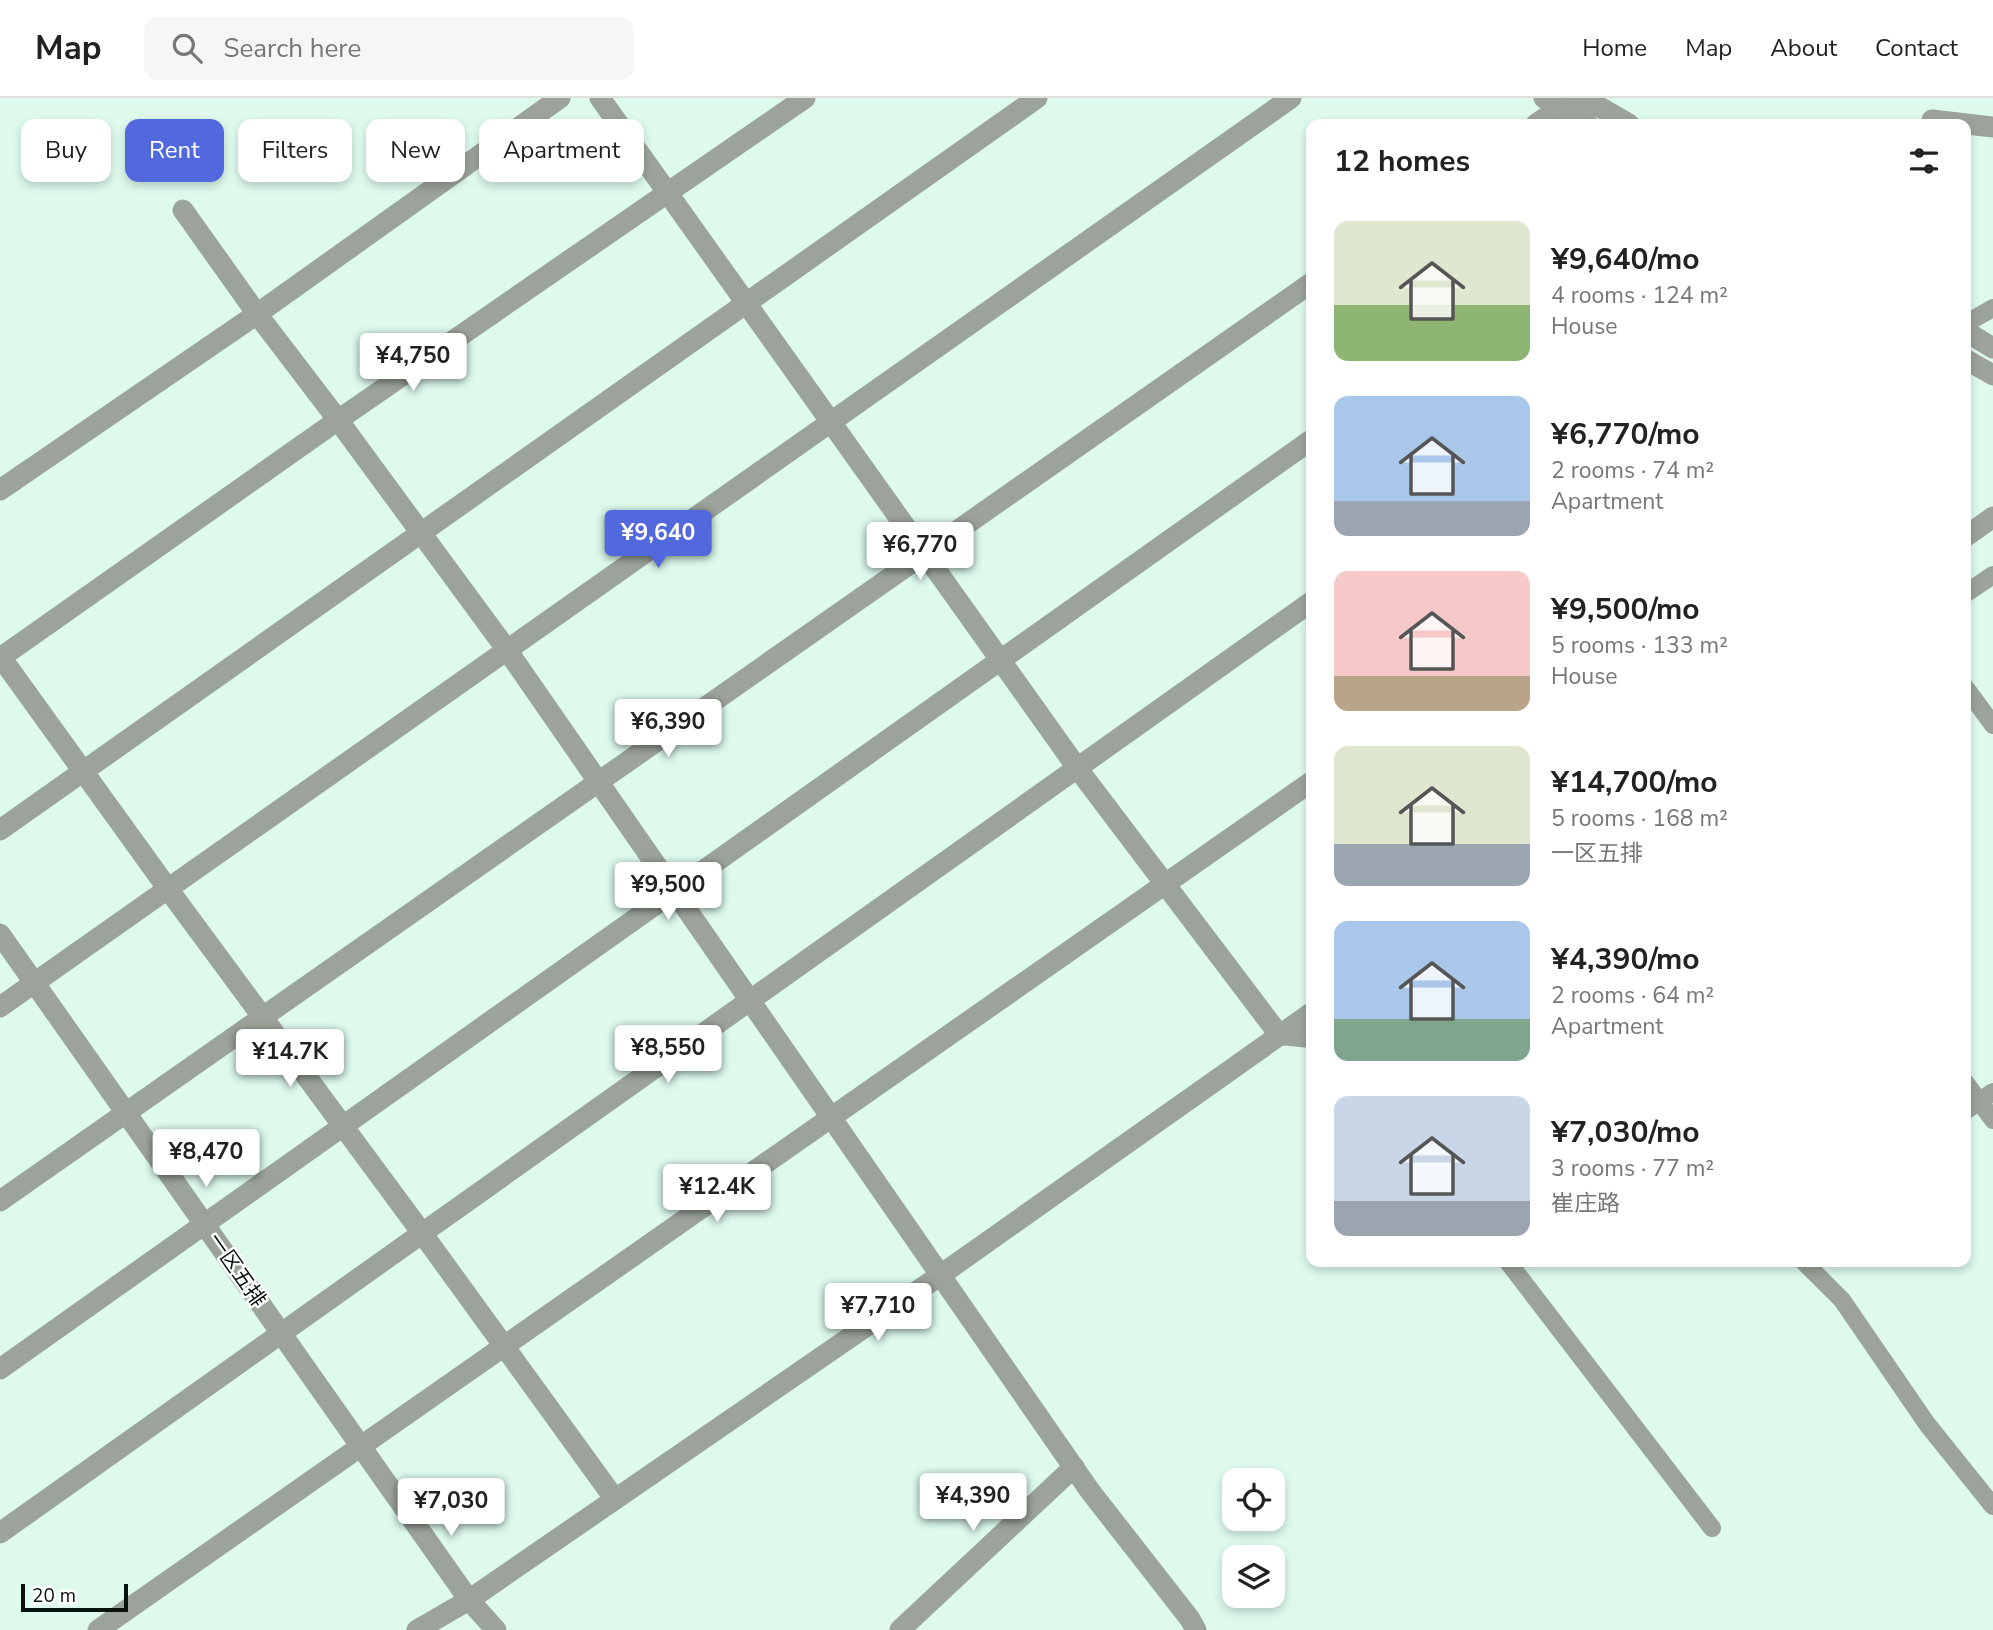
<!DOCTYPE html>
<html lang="en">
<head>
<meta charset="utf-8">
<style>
	body { margin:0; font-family:"Nunito Sans","Noto Sans SC",sans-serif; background:#f6f6f6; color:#222; height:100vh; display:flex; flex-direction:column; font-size:26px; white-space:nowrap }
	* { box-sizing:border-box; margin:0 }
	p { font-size:23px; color:#767676 }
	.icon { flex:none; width:38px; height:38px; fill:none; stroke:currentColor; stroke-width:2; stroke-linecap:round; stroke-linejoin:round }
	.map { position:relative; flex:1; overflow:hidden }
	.side { position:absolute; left:1306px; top:21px; width:665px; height:1148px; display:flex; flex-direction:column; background:#fff; border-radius:14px; box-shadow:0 4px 10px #0003 }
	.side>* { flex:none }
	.top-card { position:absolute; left:21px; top:21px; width:665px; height:63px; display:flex; gap:14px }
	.buttons { position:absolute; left:1222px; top:1370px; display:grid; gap:14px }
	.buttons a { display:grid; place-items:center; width:63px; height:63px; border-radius:14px; background:#fff; box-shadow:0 4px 10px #0003; font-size:35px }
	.scale { position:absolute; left:21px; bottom:18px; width:107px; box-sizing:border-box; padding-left:7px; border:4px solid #08120e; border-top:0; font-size:19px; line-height:24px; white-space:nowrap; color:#08120e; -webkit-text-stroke:5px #fff; paint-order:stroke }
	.price { position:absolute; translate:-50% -60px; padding:0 16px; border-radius:7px; background:#fff; color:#222; font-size:23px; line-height:46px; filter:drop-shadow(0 2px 4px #0008) }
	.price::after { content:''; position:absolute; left:50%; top:42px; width:21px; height:16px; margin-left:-10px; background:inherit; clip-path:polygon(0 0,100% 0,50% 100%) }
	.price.active { background:#5268dd; color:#fff }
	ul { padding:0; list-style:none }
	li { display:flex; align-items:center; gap:21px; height:175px; padding:0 28px }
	li span { display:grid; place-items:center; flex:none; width:196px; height:140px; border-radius:14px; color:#555 }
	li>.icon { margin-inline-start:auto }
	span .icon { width:84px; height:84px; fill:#fffc; stroke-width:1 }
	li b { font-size:30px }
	h2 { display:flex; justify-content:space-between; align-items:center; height:84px; padding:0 28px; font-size:30px }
	.chip { padding:0 24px; border-radius:14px; background:#fff; box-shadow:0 4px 10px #0003; font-size:24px; line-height:63px }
	.chip.active { background:#5268dd; color:#fff }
	header { display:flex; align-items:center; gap:42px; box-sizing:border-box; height:98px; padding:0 35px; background:#fff; border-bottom:2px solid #e0e0e0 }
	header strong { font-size:33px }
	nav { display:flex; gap:38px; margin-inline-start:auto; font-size:24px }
	.search { width:490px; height:63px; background:#f6f6f6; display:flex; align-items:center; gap:18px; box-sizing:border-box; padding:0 24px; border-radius:14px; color:#767676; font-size:26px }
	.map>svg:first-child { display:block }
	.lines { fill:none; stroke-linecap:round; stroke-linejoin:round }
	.service { stroke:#9ba39a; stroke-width:18 }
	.minor { stroke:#9ba39a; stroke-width:21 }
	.tertiary { stroke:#9ba39a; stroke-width:21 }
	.labels { text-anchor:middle; stroke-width:5; stroke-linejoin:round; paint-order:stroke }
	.street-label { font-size:21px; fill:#08120e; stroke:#fff }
</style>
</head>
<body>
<header>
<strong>Map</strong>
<div class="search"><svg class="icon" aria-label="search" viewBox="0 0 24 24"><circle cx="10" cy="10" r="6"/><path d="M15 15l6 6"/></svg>Search here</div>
<nav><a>Home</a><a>Map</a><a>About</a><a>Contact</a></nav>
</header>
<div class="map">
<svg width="1993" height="1532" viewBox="0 0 1993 1532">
	<rect width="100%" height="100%" fill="#ddfaed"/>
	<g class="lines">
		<g class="service">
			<polyline points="1965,226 1993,210"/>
			<polyline points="1965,496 1993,477"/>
			<polyline points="1965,589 1993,627"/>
			<polyline points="1280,938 1311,941"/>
			<polyline points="1965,984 1993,1022"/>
			<polyline points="1965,1013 1993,994"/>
			<polyline points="1508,1164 1712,1430"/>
			<polyline points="1804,1164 1842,1202 1927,1326 1993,1408"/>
		</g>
		<g class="minor">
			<polyline points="600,0 1078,671 1280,938"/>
			<polyline points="1932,22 1993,29"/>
			<polyline points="1536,26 1575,0"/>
			<polyline points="183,112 257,216 338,322 507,552 1090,1393 1190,1521 1196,1532"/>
			<polyline points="0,392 257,216 560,0"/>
			<polyline points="1965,439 1993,419"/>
			<polyline points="0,558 168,791 422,1135 614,1400"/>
			<polyline points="0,560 338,322 805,0"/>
			<polyline points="0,732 1037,0"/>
			<polyline points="0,836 469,1502 496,1532"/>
			<polyline points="0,909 1291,0"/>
			<polyline points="0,1103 1311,185"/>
			<polyline points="0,1271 1311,342"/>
			<polyline points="0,1435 1311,504"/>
			<polyline points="98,1532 1311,684"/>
			<polyline points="417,1532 469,1502 942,1176 1311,915"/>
			<polyline points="900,1532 1074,1369"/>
		</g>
		<g class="tertiary">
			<polyline points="1544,0 1588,26"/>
			<polyline points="1584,0 1629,26"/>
			<polyline points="1965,233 1993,250"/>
			<polyline points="1965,261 1993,277"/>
		</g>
	</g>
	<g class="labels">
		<g class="street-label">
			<text transform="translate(237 1172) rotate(55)" y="7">一区五排</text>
		</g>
	</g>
</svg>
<div class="buttons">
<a><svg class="icon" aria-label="locate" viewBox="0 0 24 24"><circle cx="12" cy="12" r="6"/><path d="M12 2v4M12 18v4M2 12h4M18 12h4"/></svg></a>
<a><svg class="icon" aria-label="layers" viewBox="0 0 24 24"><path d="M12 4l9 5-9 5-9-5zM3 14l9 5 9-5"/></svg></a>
</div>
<div class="scale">20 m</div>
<b class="price" style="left:413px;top:295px">¥4,750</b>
<b class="price active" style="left:658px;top:472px">¥9,640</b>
<b class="price" style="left:920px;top:484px">¥6,770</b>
<b class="price" style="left:668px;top:661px">¥6,390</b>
<b class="price" style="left:668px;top:824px">¥9,500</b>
<b class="price" style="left:668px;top:987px">¥8,550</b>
<b class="price" style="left:290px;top:991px">¥14.7K</b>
<b class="price" style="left:206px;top:1091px">¥8,470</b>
<b class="price" style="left:717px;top:1126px">¥12.4K</b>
<b class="price" style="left:878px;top:1245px">¥7,710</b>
<b class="price" style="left:973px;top:1435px">¥4,390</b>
<b class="price" style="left:451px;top:1440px">¥7,030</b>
<div class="top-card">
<a class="chip">Buy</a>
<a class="chip active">Rent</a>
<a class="chip">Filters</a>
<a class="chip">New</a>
<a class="chip">Apartment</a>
</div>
<section class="side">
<h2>12 homes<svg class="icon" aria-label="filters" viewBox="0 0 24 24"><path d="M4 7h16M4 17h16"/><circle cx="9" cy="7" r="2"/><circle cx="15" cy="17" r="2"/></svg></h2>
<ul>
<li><span style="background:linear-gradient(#dfe7d0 60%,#8fb573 0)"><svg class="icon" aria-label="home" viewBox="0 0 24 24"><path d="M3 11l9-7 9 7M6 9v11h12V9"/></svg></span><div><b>¥9,640/mo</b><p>4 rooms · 124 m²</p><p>House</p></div></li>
<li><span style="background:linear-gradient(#a9c7e8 75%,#9aa5b1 0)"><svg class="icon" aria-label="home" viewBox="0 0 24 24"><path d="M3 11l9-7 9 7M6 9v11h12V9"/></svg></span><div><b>¥6,770/mo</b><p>2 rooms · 74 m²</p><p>Apartment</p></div></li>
<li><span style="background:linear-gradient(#f6c9c9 75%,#b9a48a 0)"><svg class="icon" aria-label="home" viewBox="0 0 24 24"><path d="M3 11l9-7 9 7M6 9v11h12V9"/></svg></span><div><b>¥9,500/mo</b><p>5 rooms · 133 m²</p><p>House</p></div></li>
<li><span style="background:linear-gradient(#dfe7d0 70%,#9aa5b1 0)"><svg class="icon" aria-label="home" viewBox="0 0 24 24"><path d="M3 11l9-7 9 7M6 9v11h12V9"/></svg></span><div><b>¥14,700/mo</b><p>5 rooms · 168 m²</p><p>一区五排</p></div></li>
<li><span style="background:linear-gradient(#a9c7e8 70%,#7fa58c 0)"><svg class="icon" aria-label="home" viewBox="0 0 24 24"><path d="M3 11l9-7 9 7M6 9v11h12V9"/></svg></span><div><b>¥4,390/mo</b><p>2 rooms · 64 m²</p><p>Apartment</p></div></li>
<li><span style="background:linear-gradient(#c9d6e8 75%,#9aa5b1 0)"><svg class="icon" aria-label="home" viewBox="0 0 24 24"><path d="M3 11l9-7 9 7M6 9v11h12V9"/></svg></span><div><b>¥7,030/mo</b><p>3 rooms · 77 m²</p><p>崔庄路</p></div></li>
</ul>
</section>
</div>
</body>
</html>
